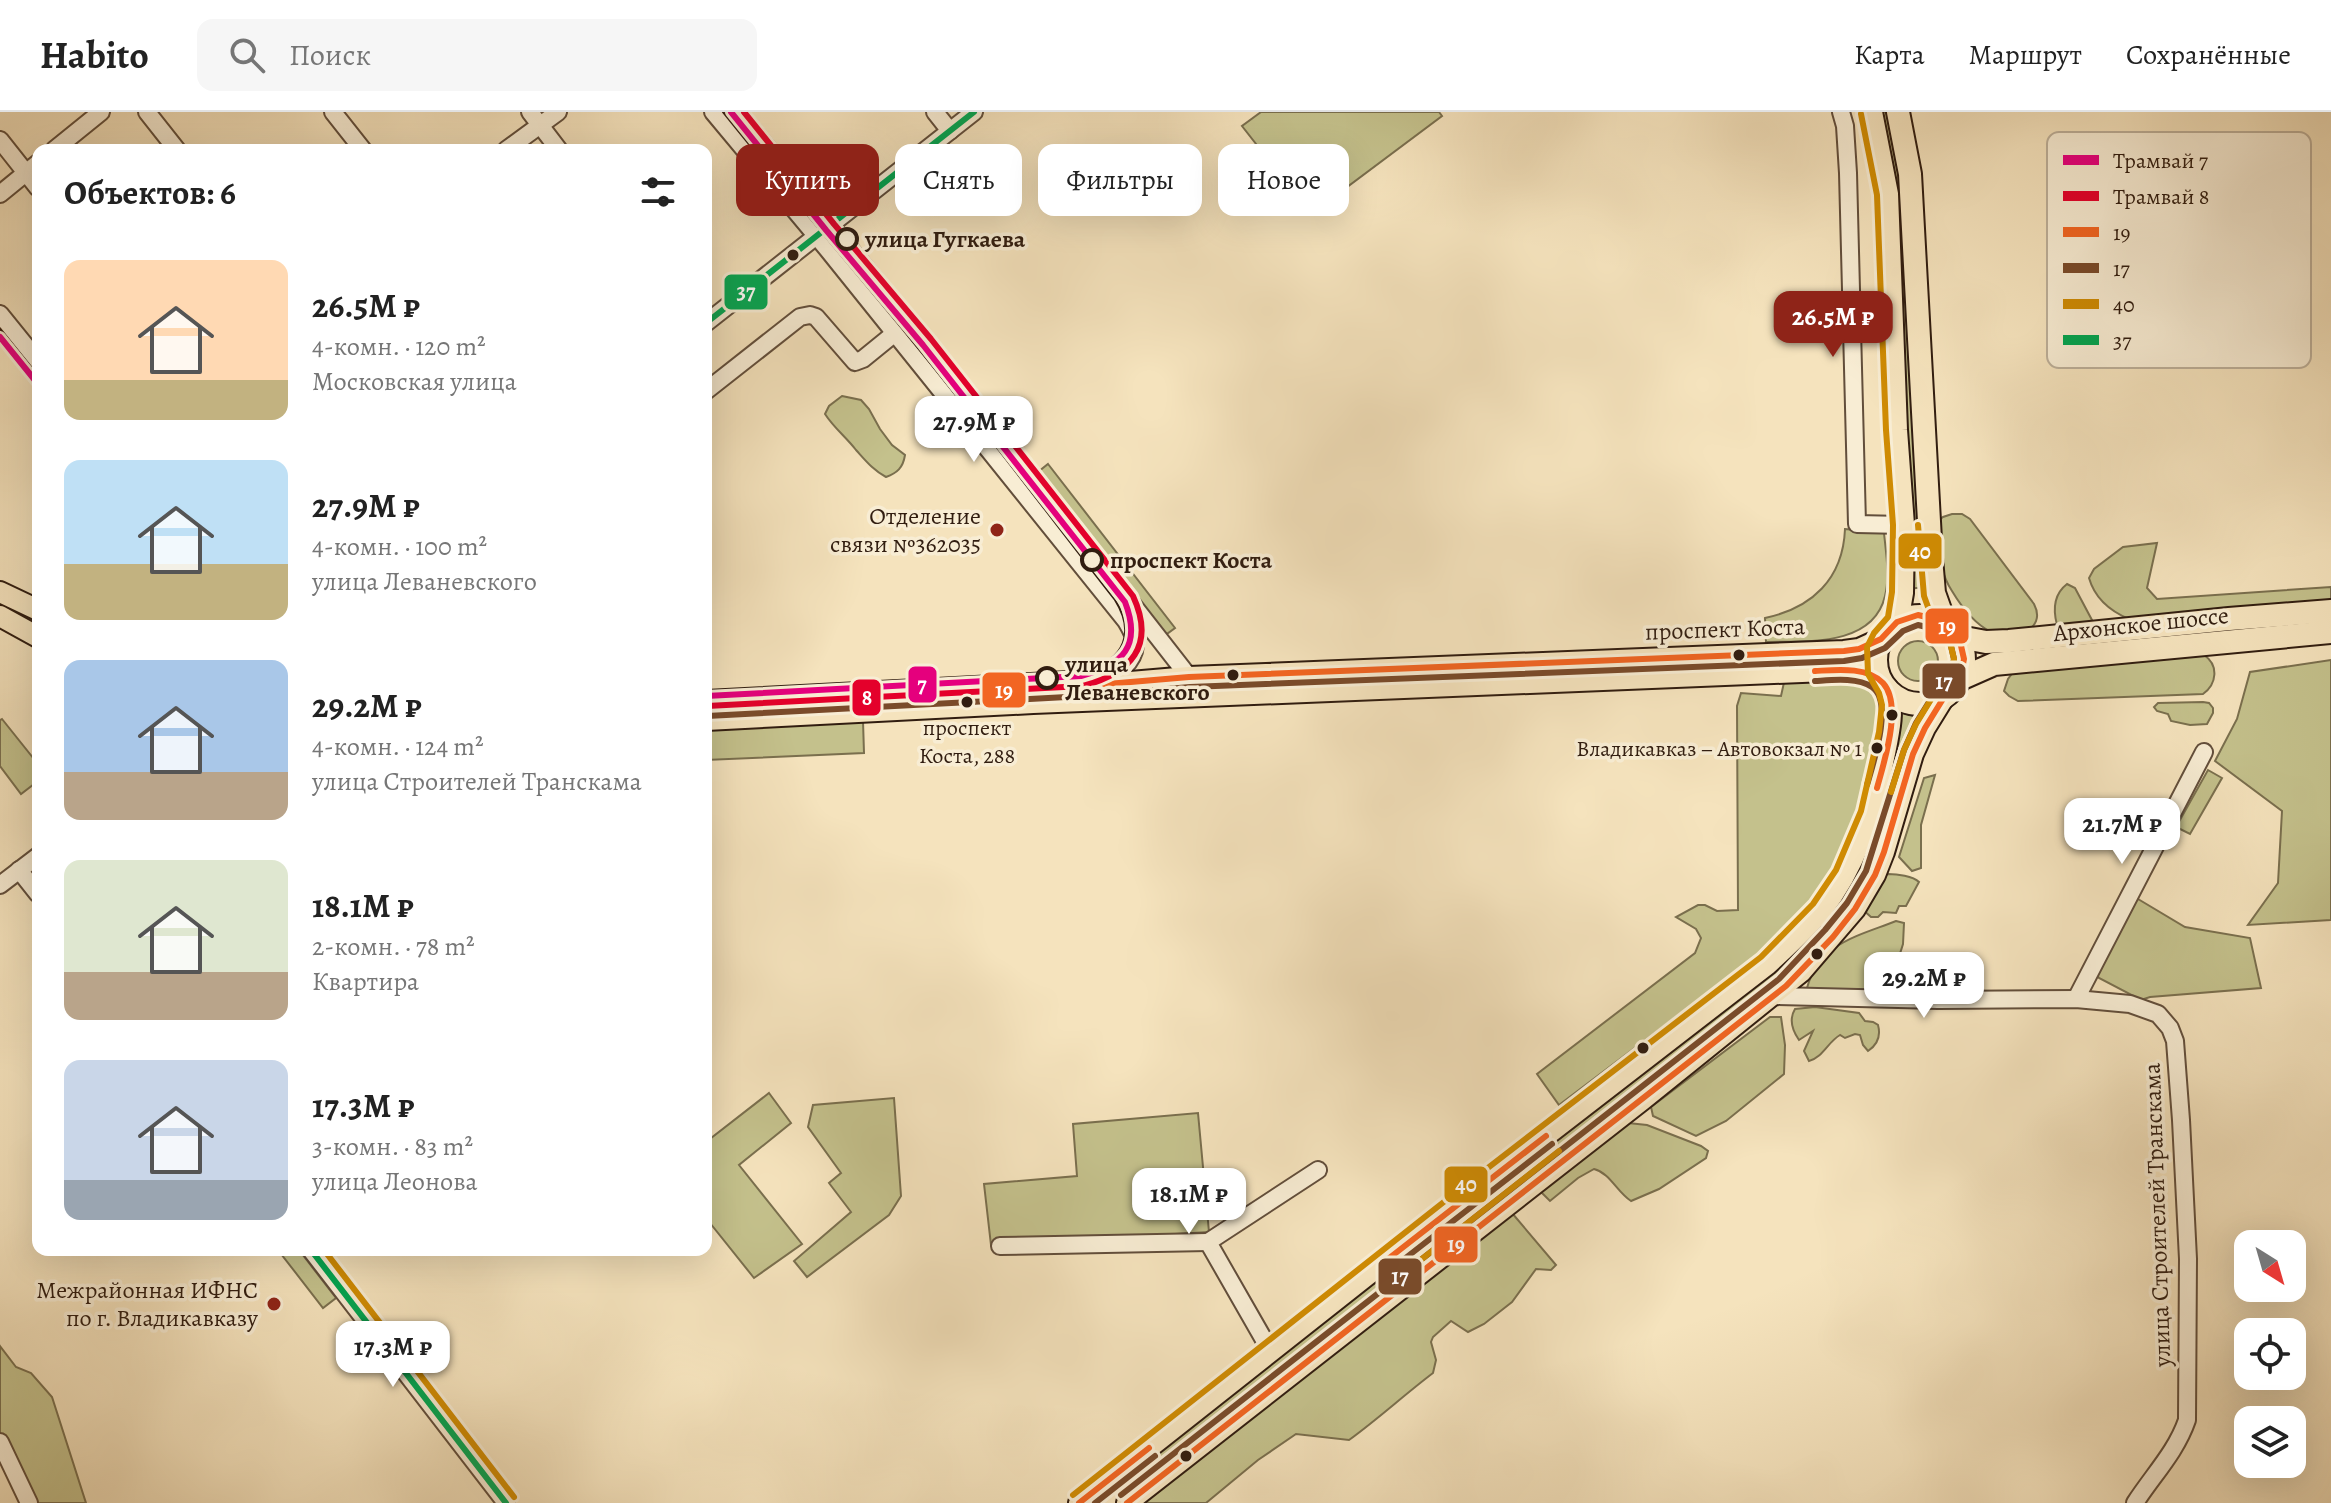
<!DOCTYPE html>
<html lang="ru">
<head>
<meta charset="utf-8">
<style>
	body { margin:0; font-family:Alegreya,serif; background:#f6f6f6; color:#222; height:100vh; display:flex; flex-direction:column; font-size:30px; white-space:nowrap }
	* { box-sizing:border-box; margin:0 }
	p { font-size:26px; color:#767676 }
	.icon { flex:none; width:44px; height:44px; fill:none; stroke:currentColor; stroke-width:2; stroke-linecap:round; stroke-linejoin:round }
	.map { position:relative; flex:1; overflow:hidden }
	.side { position:absolute; left:32px; top:32px; width:680px; height:1112px; display:flex; flex-direction:column; background:#fff; border-radius:16px; box-shadow:0 8px 32px #0002 }
	.side>* { flex:none }
	.guide { position:absolute; left:736px; top:32px; width:760px; height:72px; display:flex; gap:16px }
	.needle { width:52px; rotate:143deg }
	.fabs { position:absolute; left:2234px; top:1118px; display:grid; gap:16px }
	.fabs a { display:grid; place-items:center; width:72px; height:72px; border-radius:16px; background:#fff; box-shadow:0 8px 32px #0002; font-size:40px }
	.price { position:absolute; translate:-50% -68px; padding:0 18px; border-radius:16px; background:#fff; color:#222; font-size:26px; line-height:52px; filter:drop-shadow(0 2px 4px #0008) }
	.price::after { content:''; position:absolute; left:50%; top:48px; width:24px; height:18px; margin-left:-12px; background:inherit; clip-path:polygon(0 0,100% 0,50% 100%) }
	.price.selected { background:#8f2418; color:#fff }
	ul { padding:0; list-style:none }
	li { display:flex; align-items:center; gap:24px; height:200px; padding:0 32px }
	li span { display:grid; place-items:center; flex:none; width:224px; height:160px; border-radius:16px; color:#555 }
	li>.icon { margin-inline-start:auto }
	span .icon { width:96px; height:96px; fill:#fffc; stroke-width:1 }
	li b { font-size:34px }
	h2 { display:flex; justify-content:space-between; align-items:center; height:96px; padding:0 32px; font-size:34px }
	.tag { padding:0 28px; border-radius:16px; background:#fff; box-shadow:0 8px 32px #0002; font-size:28px; line-height:72px }
	.tag.selected { background:#8f2418; color:#fff }
	header { display:flex; align-items:center; gap:48px; box-sizing:border-box; height:112px; padding:0 40px; background:#fff; border-bottom:2px solid #e0e0e0 }
	header strong { font-size:38px }
	nav { display:flex; gap:44px; margin-inline-start:auto; font-size:28px }
	.search { width:560px; height:72px; background:#f6f6f6; display:flex; align-items:center; gap:20px; box-sizing:border-box; padding:0 28px; border-radius:16px; color:#767676; font-size:30px }
	.map>svg:first-child { display:block }
	.green { fill:#c4c18c; stroke:#7a6f4e; stroke-width:2 }
	.lines { fill:none; stroke-linecap:round; stroke-linejoin:round }
	.minor-casing { stroke:#624e3b; stroke-width:20 }
	.major-casing { stroke:#311d10; stroke-width:24 }
	.highway-casing { stroke:#311d10; stroke-width:26 }
	.minor { stroke:#f8edd4; stroke-width:16 }
	.major { stroke:#f5e3bd; stroke-width:20 }
	.highway { stroke:#f5e3bd; stroke-width:22 }
	.tram { stroke:#311d10; stroke-width:2 }
	.bus-1-casing { stroke:#f8edd4; stroke-width:12 }
	.bus-2-casing { stroke:#f8edd4; stroke-width:12 }
	.bus-3-casing { stroke:#f8edd4; stroke-width:12 }
	.bus-4-casing { stroke:#f8edd4; stroke-width:12 }
	.bus-1 { stroke:#f26522; stroke-width:6 }
	.bus-2 { stroke:#7a4b2a; stroke-width:6 }
	.bus-3 { stroke:#cf8b03; stroke-width:6 }
	.bus-4 { stroke:#00a651; stroke-width:6 }
	.tram-1-casing { stroke:#f8edd4; stroke-width:12 }
	.tram-2-casing { stroke:#f8edd4; stroke-width:12 }
	.tram-1 { stroke:#e5007d; stroke-width:6 }
	.tram-2 { stroke:#e4002b; stroke-width:6 }
	.stop-dot { fill:#f8edd4; stroke:#311d10; stroke-width:4 }
	.bus-dot { fill:#311d10; stroke:#f8edd4; stroke-width:3 }
	.poi-dot { fill:#8f2418; stroke:#f8edd4; stroke-width:3 }
	.labels { text-anchor:middle; stroke-width:7; stroke-linejoin:round; paint-order:stroke }
	.bus-label { font-size:22px; fill:#311d10; stroke:#f8edd4 }
	.stop-label { font-size:24px; font-weight:bold; fill:#311d10; stroke:#f8edd4; text-anchor:start }
	.poi-label { font-size:24px; fill:#311d10; stroke:#f8edd4; text-anchor:end }
	.street-label { font-size:24px; fill:#311d10; stroke:#f8edd4 }
	.key { fill:#f8edd4; stroke:#bcaf99; stroke-width:2 }
	.key-label { font-size:22px; fill:#311d10 }
	.line-badge { stroke:#f8edd4; stroke-width:3 }
	.badge-label { font-size:22px; text-anchor:middle; font-weight:bold; fill:#fff }
</style>
</head>
<body>
<header>
<strong>Habito</strong>
<div class="search"><svg class="icon" aria-label="search" viewBox="0 0 24 24"><circle cx="10" cy="10" r="6"/><path d="M15 15l6 6"/></svg>Поиск</div>
<nav><a>Карта</a><a>Маршрут</a><a>Сохранённые</a></nav>
</header>
<div class="map">
<svg width="2331" height="1391" viewBox="0 0 2331 1391">
	<rect width="100%" height="100%" fill="#f5e3bd"/>
	<filter id="stains"><feTurbulence type="fractalNoise" baseFrequency=".0025" numOctaves="4"/><feColorMatrix values="0 0 0 0 .2 0 0 0 0 .09 0 0 0 0 .02 0 0 0 .5 -.17"/></filter>
	<radialGradient id="worn" r=".72"><stop offset=".6" stop-color="#630" stop-opacity="0"/><stop offset="1" stop-color="#630" stop-opacity=".3"/></radialGradient>
	<g class="green">
		<polygon points="1261,0 1439,0 1442,4 1311,102 1242,14"/>
		<polygon points="1877,0 1890,0 1900,57 1925,475 1908,477"/>
		<path d="M 842,284 L 861,288 L 869,297 L 880,317 L 892,333 L 905,343 C 903,356 897,361 886,365 C 873,358 866,349 856,338 C 846,325 834,316 825,302 L 829,294 Z"/>
		<polygon points="1048,352 1175,516 1160,527 1033,364"/>
		<path d="M 1952,402 L 1962,402 L 1970,407 L 2034,492 C 2048,519 2011,530 1991,520 C 1975,512 1961,494 1952,479 C 1939,459 1938,435 1934,412 L 1943,405 Z"/>
		<path d="M 1845,417 L 1884,421 C 1886,441 1890,464 1885,484 C 1873,535 1806,529 1766,530 L 1765,506 C 1812,496 1843,467 1845,417 Z"/>
		<path d="M 2157,431 L 2147,476 L 2157,487 L 2331,475 L 2331,489 L 2129,507 C 2110,499 2095,487 2089,466 L 2094,457 L 2123,435 Z"/>
		<path d="M 2067,472 L 2075,476 L 2093,510 L 2057,513 C 2053,498 2054,482 2067,472 Z"/>
		<circle cx="1918" cy="549" r="20"/>
		<path d="M 2204,543 C 2219,553 2217,572 2203,582 L 2018,589 L 2009,584 L 2004,579 L 2008,567 L 2014,559 Z"/>
		<polygon points="2331,548 2331,808 2248,813 2278,771 2282,699 2215,649 2237,607 2250,560"/>
		<path d="M 1785,566 C 1817,566 1882,555 1881,602 L 1855,720 L 1832,763 L 1805,798 L 1773,832 L 1559,993 L 1537,962 L 1695,841 L 1701,826 L 1696,817 L 1676,805 L 1698,793 L 1705,793 L 1717,799 L 1738,798 L 1737,594 L 1741,581 L 1781,584 Z"/>
		<polygon points="2203,590 2209,591 2213,596 2213,601 2207,612 2190,613 2171,609 2168,602 2157,599 2154,595 2158,591"/>
		<polygon points="1901,600 1920,606 1877,745 1846,801 1779,874 1518,1077 1506,1062 1824,802"/>
		<polygon points="2,607 38,652 38,669 21,682 0,654 0,608"/>
		<polygon points="863,609 864,641 706,648 706,617"/>
		<polygon points="2208,658 2222,666 2190,722 2176,715"/>
		<polygon points="1935,663 1921,713 1921,756 1912,759 1899,745 1924,666"/>
		<path d="M 1888,762 C 1897,762 1913,764 1919,770 L 1906,794 L 1899,794 L 1896,801 L 1883,800 L 1878,805 L 1871,805 L 1861,796 L 1882,766 Z"/>
		<polygon points="2138,787 2185,815 2250,826 2261,876 2150,885 2141,888 2099,866 2097,863 2136,788"/>
		<path d="M 1896,809 L 1904,811 L 1903,832 L 1898,848 L 1881,848 L 1873,856 L 1884,870 L 1883,876 L 1878,881 L 1811,881 L 1807,876 C 1819,831 1858,824 1896,809 Z"/>
		<path d="M 1815,895 L 1859,901 L 1865,909 L 1873,910 L 1878,913 C 1881,924 1877,933 1868,939 L 1863,933 L 1860,923 L 1855,922 L 1845,926 L 1840,923 C 1828,930 1822,946 1809,949 L 1804,939 L 1813,919 L 1799,928 C 1792,918 1789,907 1795,897 Z"/>
		<polygon points="1770,905 1781,905 1785,933 1784,962 1726,1009 1696,1024 1653,1004 1651,995"/>
		<polygon points="769,981 791,1011 739,1053 802,1132 754,1166 706,1106 706,1030"/>
		<polygon points="894,986 901,1084 889,1103 807,1165 794,1149 851,1100 829,1071 841,1061 808,1015 813,993"/>
		<polygon points="1198,1001 1209,1120 991,1133 984,1072 1077,1064 1073,1012"/>
		<path d="M 1628,1011 L 1647,1013 L 1701,1034 L 1708,1039 L 1706,1046 L 1659,1077 L 1631,1089 C 1617,1080 1610,1061 1594,1057 L 1578,1066 L 1550,1089 L 1540,1079 Z"/>
		<polygon points="1499,1068 1510,1083 1136,1377 1124,1362"/>
		<path d="M 1512,1101 L 1556,1153 L 1551,1158 L 1536,1157 L 1512,1190 L 1484,1212 L 1468,1220 L 1451,1209 L 1433,1225 L 1431,1230 L 1436,1248 L 1433,1261 C 1404,1283 1378,1307 1349,1328 L 1296,1322 L 1258,1348 L 1206,1391 L 1144,1391 Z"/>
		<polygon points="278,1138 299,1138 336,1186 323,1196"/>
		<polygon points="0,1234 16,1255 31,1261 52,1285 86,1391 31,1391 0,1324"/>
	</g>
	<g class="lines">
		<defs>
			<g id="minor">
				<polyline points="147,0 177,38"/>
				<polyline points="333,0 363,38"/>
				<polyline points="530,0 559,38"/>
				<path d="M 713,0 L 828,138 L 1126,509 C 1130,516 1136,525 1135,533 C 1134,551 1116,564 1101,569"/>
				<polyline points="738,0 966,279 1189,565"/>
				<polyline points="935,0 950,19"/>
				<polyline points="1841,0 1845,14 1848,61 1857,412 1903,413"/>
				<polyline points="0,28 38,76"/>
				<polyline points="54,38 101,0"/>
				<polyline points="506,38 558,0"/>
				<polyline points="0,82 38,51"/>
				<polyline points="0,202 38,249"/>
				<polyline points="706,211 974,0"/>
				<polyline points="706,279 800,205 810,203 816,205 855,250 863,247 895,221"/>
				<polyline points="19,758 38,782"/>
				<polyline points="0,773 38,744"/>
				<path d="M 1773,884 L 1938,888 L 2076,887 L 2130,892 L 2158,902 L 2170,916 L 2175,929 L 2181,1008 L 2188,1147 L 2187,1308 C 2176,1340 2153,1363 2135,1391"/>
				<polyline points="2076,887 2204,640"/>
				<polyline points="1000,1134 1208,1130"/>
				<polyline points="311,1138 506,1391"/>
				<polyline points="1271,1240 1208,1130 1318,1058"/>
				<polyline points="0,1330 29,1391"/>
			</g>
			<g id="major">
				<polyline points="0,480 38,498"/>
				<polyline points="0,504 38,525"/>
				<polyline points="706,594 1084,574 1189,565 1844,539 1859,537 1881,527"/>
				<polyline points="706,608 1033,591 1826,559 1860,561 1882,570"/>
				<path d="M 1079,1391 L 1451,1097 L 1768,852 C 1786,835 1805,818 1821,799 C 1856,755 1871,704 1883,651 C 1888,625 1895,602 1888,577"/>
				<polyline points="1127,1391 1642,988 1801,860 1855,797 1875,763 1884,740 1913,642 1925,616 1946,582"/>
			</g>
			<g id="highway">
				<polyline points="1871,0 1887,82 1896,318 1903,413 1902,481 1897,510"/>
				<polyline points="1898,0 1910,62 1931,446 1934,481 1945,512"/>
				<circle cx="1920" cy="548" r="44"/>
				<polyline points="1959,525 1986,530 2009,529 2229,507 2331,499"/>
				<polyline points="1960,567 1994,552 2331,520"/>
			</g>
		</defs>
		<use href="#minor" class="minor-casing"/>
		<use href="#major" class="major-casing"/>
		<use href="#highway" class="highway-casing"/>
		<use href="#minor" class="minor"/>
		<use href="#major" class="major"/>
		<use href="#highway" class="highway"/>
		<g class="tram">
			<polyline points="0,217 38,264"/>
			<path d="M 706,578 L 1088,558 C 1125,547 1135,520 1115,488 C 1046,400 980,311 909,225 C 847,150 784,76 723,0"/>
		</g>
		<defs>
			<g id="bus-1">
				<path d="M 1815,559 C 1835,558 1867,554 1883,571 C 1903,593 1884,650 1877,676"/>
				<polyline points="706,594 1084,574 1189,565 1844,539 1859,537 1881,527 1897,510 1918,503 1939,508 1953,518 1959,525 1964,547 1960,567 1946,582 1925,616 1913,642 1884,740 1875,763 1855,797 1833,825 1786,874 1127,1391"/>
				<polyline points="1388,1147 1546,1024"/>
				<polyline points="1079,1391 1149,1336"/>
			</g>
			<g id="bus-2">
				<path d="M 1815,569 C 1832,568 1857,565 1872,575 C 1894,590 1873,652 1867,673"/>
				<polyline points="707,604 1085,584 1190,575 1844,549 1862,546 1885,536 1903,519 1918,513 1935,517 1946,525 1950,530 1954,547 1951,562 1937,577 1916,611 1904,638 1866,759 1847,791 1825,818 1779,867 1121,1383"/>
				<polyline points="1394,1155 1552,1032"/>
				<polyline points="1095,1391 1155,1344"/>
			</g>
			<g id="bus-3">
				<polyline points="1891,680 1904,638 1916,612 1938,576 1951,562 1954,547 1950,530 1936,517 1924,484 1918,413"/>
				<polyline points="324,1138 514,1385"/>
				<polyline points="1399,1165 1559,1039"/>
				<polyline points="1073,1383 1445,1089 1761,845 1813,792 1836,758 1861,699 1879,620 1882,593 1879,581 1868,562 1867,535 1874,521 1888,505 1892,480 1893,413 1886,318 1877,83 1861,2"/>
			</g>
			<g id="bus-4">
				<polyline points="706,211 974,0"/>
				<polyline points="311,1138 506,1391"/>
			</g>
		</defs>
		<use href="#bus-1" class="bus-1-casing"/>
		<use href="#bus-2" class="bus-2-casing"/>
		<use href="#bus-3" class="bus-3-casing"/>
		<use href="#bus-4" class="bus-4-casing"/>
		<use href="#bus-1" class="bus-1"/>
		<use href="#bus-2" class="bus-2"/>
		<use href="#bus-3" class="bus-3"/>
		<use href="#bus-4" class="bus-4"/>
		<defs>
			<g id="tram-1">
				<polyline points="0,225 38,272"/>
				<path d="M 706,584 L 1081,564 C 1123,553 1142,534 1125,490 L 923,233 L 826,118 L 731,0"/>
			</g>
			<path id="tram-2" d="M 707,594 L 1083,574 C 1131,561 1156,534 1133,484 L 931,227 L 834,112 L 744,0"/>
		</defs>
		<use href="#tram-1" class="tram-1-casing"/>
		<use href="#tram-2" class="tram-2-casing"/>
		<use href="#tram-1" class="tram-1"/>
		<use href="#tram-2" class="tram-2"/>
	</g>
	<g class="stop-dot">
		<circle cx="847" cy="127" r="10"/>
		<circle cx="1092" cy="448" r="10"/>
		<circle cx="1047" cy="566" r="10"/>
	</g>
	<g class="bus-dot">
		<circle cx="793" cy="143" r="7"/>
		<circle cx="1739" cy="543" r="7"/>
		<circle cx="1233" cy="563" r="7"/>
		<circle cx="967" cy="590" r="7"/>
		<circle cx="1892" cy="603" r="7"/>
		<circle cx="1877" cy="636" r="7"/>
		<circle cx="1817" cy="842" r="7"/>
		<circle cx="1643" cy="936" r="7"/>
		<circle cx="1186" cy="1344" r="7"/>
	</g>
	<g class="poi-dot">
		<circle cx="997" cy="418" r="8"/>
		<circle cx="274" cy="1192" r="8"/>
	</g>
	<g class="labels">
		<g class="bus-label">
			<text x="967" y="623">проспект<tspan x="967" dy="28">Коста, 288</tspan></text>
			<text x="1862" y="644" text-anchor="end">Владикавказ – Автовокзал № 1</text>
		</g>
		<g class="stop-label">
			<text x="865" y="135">улица Гугкаева</text>
			<text x="1110" y="456">проспект Коста</text>
			<text x="1065" y="560">улица<tspan x="1065" dy="28">Леваневского</tspan></text>
		</g>
		<g class="poi-label">
			<text x="981" y="412">Отделение<tspan x="981" dy="28">связи №362035</tspan></text>
			<text x="258" y="1186">Межрайонная ИФНС<tspan x="258" dy="28">по г. Владикавказу</tspan></text>
		</g>
		<g class="street-label">
			<text transform="translate(2141 512) rotate(-6)" y="8">Архонское шоссе</text>
			<text transform="translate(1725 517) rotate(-2)" y="8">проспект Коста</text>
			<text transform="translate(2157 1103) rotate(-92)" y="8">улица Строителей Транскама</text>
		</g>
	</g>
	<rect x="2047" y="20" width="264" height="236" rx="12" class="key"/>
	<rect x="2063" y="43" width="36" height="10" fill="#e5007d"/>
	<rect x="2063" y="79" width="36" height="10" fill="#e4002b"/>
	<rect x="2063" y="115" width="36" height="10" fill="#f26522"/>
	<rect x="2063" y="151" width="36" height="10" fill="#7a4b2a"/>
	<rect x="2063" y="187" width="36" height="10" fill="#cf8b03"/>
	<rect x="2063" y="223" width="36" height="10" fill="#00a651"/>
	<g class="key-label">
		<text x="2113" y="56">Трамвай 7</text>
		<text x="2113" y="92">Трамвай 8</text>
		<text x="2113" y="128">19</text>
		<text x="2113" y="164">17</text>
		<text x="2113" y="200">40</text>
		<text x="2113" y="236">37</text>
	</g>
	<g class="line-badge">
		<rect x="723" y="161" width="46" height="38" rx="8" fill="#00a651"/>
		<rect x="1897" y="420" width="46" height="38" rx="8" fill="#cf8b03"/>
		<rect x="1924" y="495" width="46" height="38" rx="8" fill="#f26522"/>
		<rect x="1921" y="550" width="46" height="38" rx="8" fill="#7a4b2a"/>
		<rect x="907" y="553" width="31" height="39" rx="8" fill="#e5007d"/>
		<rect x="981" y="559" width="46" height="38" rx="8" fill="#f26522"/>
		<rect x="851" y="566" width="31" height="39" rx="8" fill="#e4002b"/>
		<rect x="1443" y="1053" width="46" height="39" rx="8" fill="#cf8b03"/>
		<rect x="1433" y="1113" width="46" height="39" rx="8" fill="#f26522"/>
		<rect x="1377" y="1145" width="46" height="39" rx="8" fill="#7a4b2a"/>
	</g>
	<g class="badge-label">
		<text x="746" y="187">37</text>
		<text x="1920" y="447">40</text>
		<text x="1947" y="522">19</text>
		<text x="1944" y="577">17</text>
		<text x="922" y="580">7</text>
		<text x="1004" y="586">19</text>
		<text x="867" y="593">8</text>
		<text x="1466" y="1080">40</text>
		<text x="1456" y="1140">19</text>
		<text x="1400" y="1172">17</text>
	</g>
	<rect width="100%" height="100%" filter="url(#stains)"/>
	<rect width="100%" height="100%" fill="url(#worn)"/>
</svg>
<div class="fabs">
<a><svg class="needle" viewBox="-14 -14 28 28"><path d="M0-13l5 13h-10z" fill="#e53935"/><path d="M0 13l5-13h-10z" fill="#767676"/></svg></a>
<a><svg class="icon" aria-label="locate" viewBox="0 0 24 24"><circle cx="12" cy="12" r="6"/><path d="M12 2v4M12 18v4M2 12h4M18 12h4"/></svg></a>
<a><svg class="icon" aria-label="layers" viewBox="0 0 24 24"><path d="M12 4l9 5-9 5-9-5zM3 14l9 5 9-5"/></svg></a>
</div>
<b class="price selected" style="left:1833px;top:247px">26.5M ₽</b>
<b class="price" style="left:974px;top:352px">27.9M ₽</b>
<b class="price" style="left:2122px;top:754px">21.7M ₽</b>
<b class="price" style="left:1924px;top:908px">29.2M ₽</b>
<b class="price" style="left:1189px;top:1124px">18.1M ₽</b>
<b class="price" style="left:393px;top:1277px">17.3M ₽</b>
<div class="guide">
<a class="tag selected">Купить</a>
<a class="tag">Снять</a>
<a class="tag">Фильтры</a>
<a class="tag">Новое</a>
</div>
<section class="side">
<h2>Объектов: 6<svg class="icon" aria-label="filters" viewBox="0 0 24 24"><path d="M4 7h16M4 17h16"/><circle cx="9" cy="7" r="2"/><circle cx="15" cy="17" r="2"/></svg></h2>
<ul>
<li><span style="background:linear-gradient(#ffd9b3 75%,#c2b280 0)"><svg class="icon" aria-label="home" viewBox="0 0 24 24"><path d="M3 11l9-7 9 7M6 9v11h12V9"/></svg></span><div><b>26.5M ₽</b><p>4-комн. · 120 m²</p><p>Московская улица</p></div></li>
<li><span style="background:linear-gradient(#bfe0f5 65%,#c2b280 0)"><svg class="icon" aria-label="home" viewBox="0 0 24 24"><path d="M3 11l9-7 9 7M6 9v11h12V9"/></svg></span><div><b>27.9M ₽</b><p>4-комн. · 100 m²</p><p>улица Леваневского</p></div></li>
<li><span style="background:linear-gradient(#a9c7e8 70%,#b9a48a 0)"><svg class="icon" aria-label="home" viewBox="0 0 24 24"><path d="M3 11l9-7 9 7M6 9v11h12V9"/></svg></span><div><b>29.2M ₽</b><p>4-комн. · 124 m²</p><p>улица Строителей Транскама</p></div></li>
<li><span style="background:linear-gradient(#dfe7d0 70%,#b9a48a 0)"><svg class="icon" aria-label="home" viewBox="0 0 24 24"><path d="M3 11l9-7 9 7M6 9v11h12V9"/></svg></span><div><b>18.1M ₽</b><p>2-комн. · 78 m²</p><p>Квартира</p></div></li>
<li><span style="background:linear-gradient(#c9d6e8 75%,#9aa5b1 0)"><svg class="icon" aria-label="home" viewBox="0 0 24 24"><path d="M3 11l9-7 9 7M6 9v11h12V9"/></svg></span><div><b>17.3M ₽</b><p>3-комн. · 83 m²</p><p>улица Леонова</p></div></li>
</ul>
</section>
</div>
</body>
</html>
